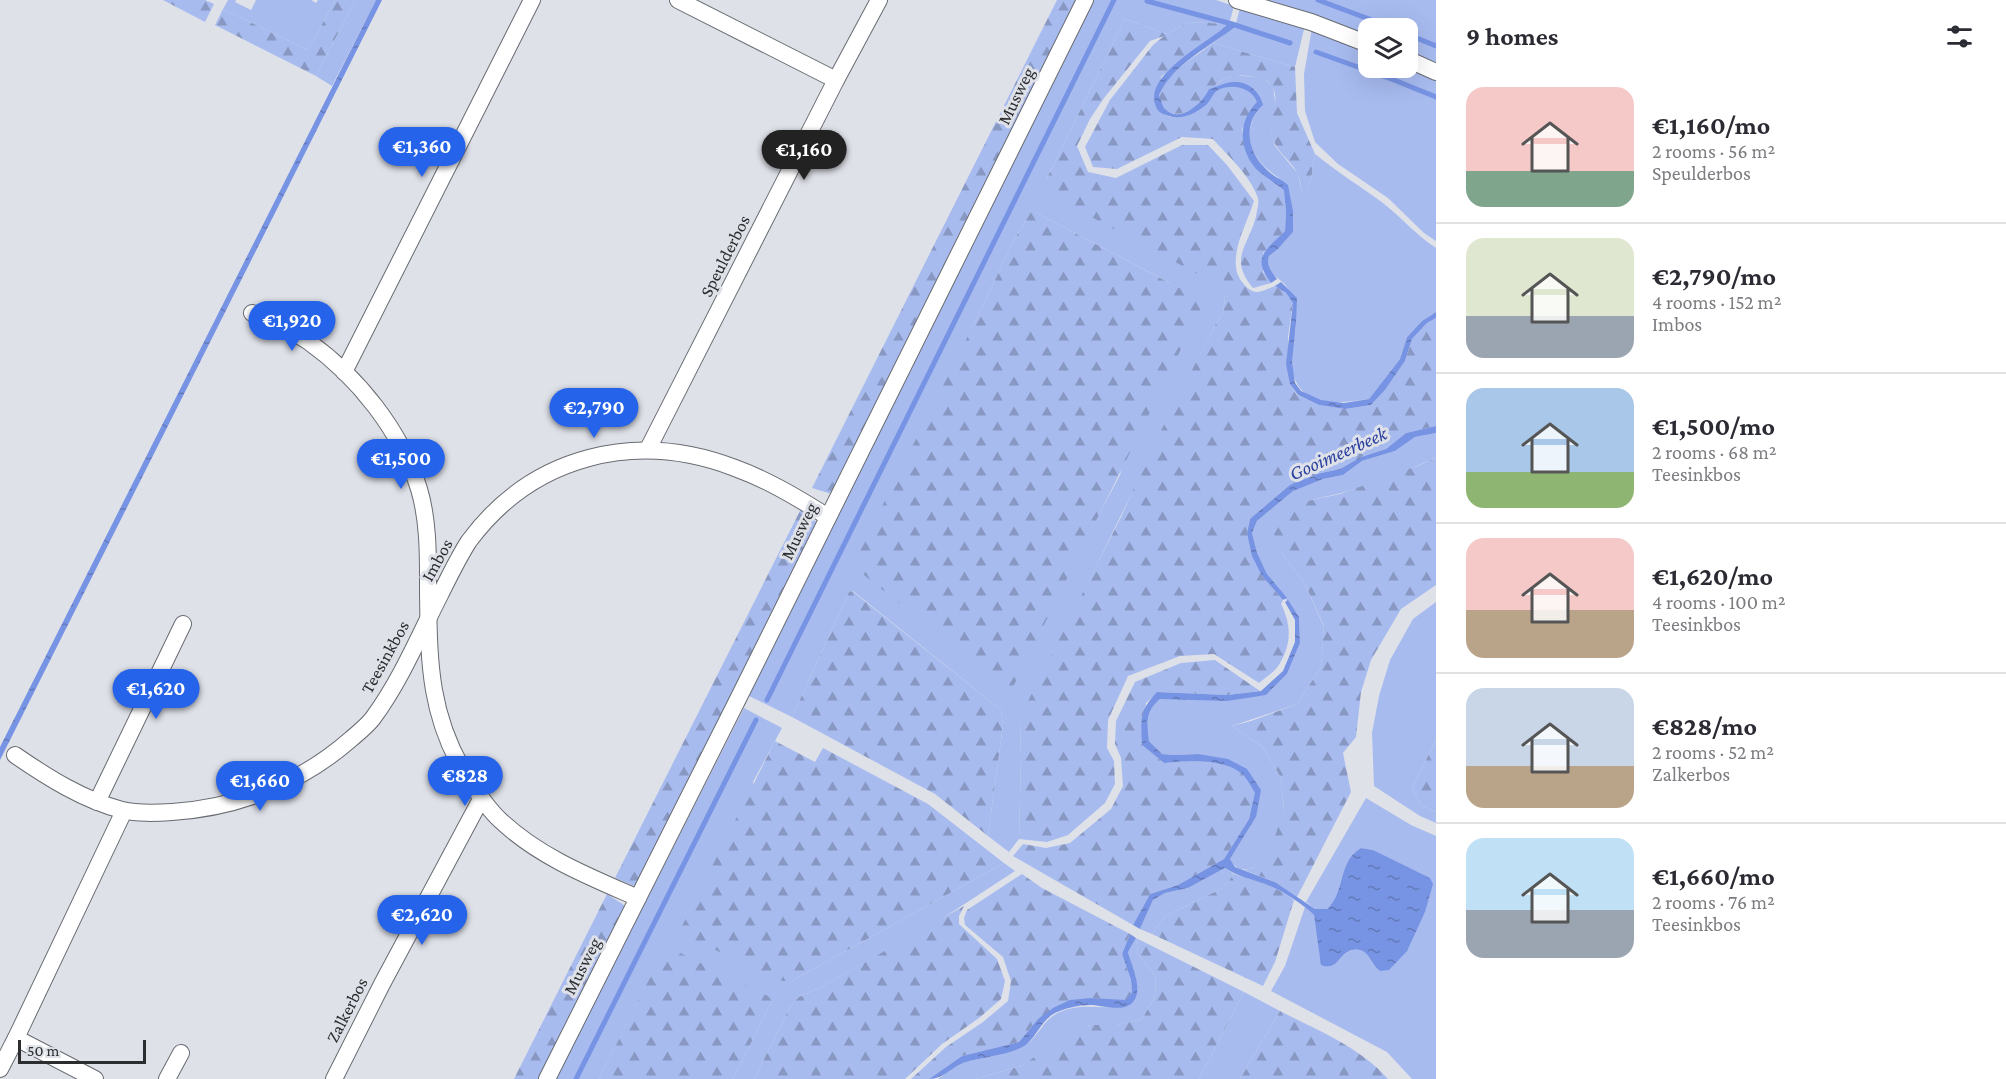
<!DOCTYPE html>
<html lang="en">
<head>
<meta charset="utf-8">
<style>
	body { margin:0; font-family:"Crimson Pro",serif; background:#f2f2f3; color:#2b2b33; height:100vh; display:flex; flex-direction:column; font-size:22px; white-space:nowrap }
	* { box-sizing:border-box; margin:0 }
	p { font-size:20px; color:#7c7c81 }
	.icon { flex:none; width:33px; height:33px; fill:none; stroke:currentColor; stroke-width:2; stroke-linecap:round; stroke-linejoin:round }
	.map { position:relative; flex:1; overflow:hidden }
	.side { display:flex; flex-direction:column; background:#fff; width:570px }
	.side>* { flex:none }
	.buttons { position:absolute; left:1358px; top:18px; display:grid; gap:12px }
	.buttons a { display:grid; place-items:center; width:60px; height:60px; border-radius:12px; background:#fff; box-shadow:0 6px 24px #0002; font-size:30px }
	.scale { position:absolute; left:18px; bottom:15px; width:128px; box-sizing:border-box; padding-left:6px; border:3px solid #2b2d2f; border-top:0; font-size:16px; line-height:21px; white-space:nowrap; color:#2b2d2f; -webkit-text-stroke:4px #dfe1e9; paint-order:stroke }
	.price { position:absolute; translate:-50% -51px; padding:0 14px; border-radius:21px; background:#2563eb; color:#fff; font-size:20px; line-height:39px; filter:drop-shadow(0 2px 3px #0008) }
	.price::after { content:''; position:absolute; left:50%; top:36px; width:18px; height:14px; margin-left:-9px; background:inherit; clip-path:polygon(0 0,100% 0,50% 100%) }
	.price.selected { background:#222; color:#fff }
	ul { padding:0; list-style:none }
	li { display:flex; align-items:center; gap:18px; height:150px; padding:0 30px }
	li+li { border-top:2px solid #e1e1e2 }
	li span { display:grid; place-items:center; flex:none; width:168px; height:120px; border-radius:18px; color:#555 }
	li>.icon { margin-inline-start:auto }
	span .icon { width:72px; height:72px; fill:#fffc; stroke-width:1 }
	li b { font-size:26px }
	h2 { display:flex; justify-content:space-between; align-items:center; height:72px; padding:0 30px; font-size:26px }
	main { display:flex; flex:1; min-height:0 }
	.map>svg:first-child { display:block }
	.green { fill:#a7bbef; fill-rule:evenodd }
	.forest { fill:url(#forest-firs) }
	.water { fill:url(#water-ripples) }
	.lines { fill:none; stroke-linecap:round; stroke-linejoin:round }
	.stream { stroke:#7793e3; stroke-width:5 }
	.street-casing { stroke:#686b71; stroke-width:18 }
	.street { stroke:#fff; stroke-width:16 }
	.labels { text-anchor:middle; stroke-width:6; stroke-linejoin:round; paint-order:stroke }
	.street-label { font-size:18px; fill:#2b2d2f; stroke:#dfe1e9 }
	.water-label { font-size:20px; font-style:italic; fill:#2a419e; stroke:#dfe1e9 }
</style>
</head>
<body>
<main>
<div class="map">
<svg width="1436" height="1079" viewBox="0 0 1436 1079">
	<defs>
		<pattern id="forest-firs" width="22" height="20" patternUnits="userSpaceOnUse" patternTransform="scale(1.5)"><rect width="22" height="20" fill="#a7bbef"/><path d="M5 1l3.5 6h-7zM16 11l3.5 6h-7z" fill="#8898c2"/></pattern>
		<pattern id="water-ripples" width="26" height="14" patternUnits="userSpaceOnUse" patternTransform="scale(1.5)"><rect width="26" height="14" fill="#7793e3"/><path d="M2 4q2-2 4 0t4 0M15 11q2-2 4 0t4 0" fill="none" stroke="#6278b8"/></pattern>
	</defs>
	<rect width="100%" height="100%" fill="#dfe1e9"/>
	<g class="green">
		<polygon points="228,0 236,0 235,2 251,10 256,0 311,0 316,3 318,0 335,0 308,50 223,9"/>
		<polygon points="355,0 376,0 332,86 316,76"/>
		<path d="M 1094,0 L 1216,0 L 1234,6 L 1229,24 L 1188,22 L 1167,34 L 1125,19 L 1046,180 L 1217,284 L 1225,297 L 1223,313 L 1215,325 C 1148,457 1085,591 1020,723 L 1021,757 L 1019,839 L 1009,852 L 988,836 L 1003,725 L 1001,710 L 853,591 L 849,592 L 792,717 L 749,696 ZM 1031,212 L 1035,212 L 1170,283 L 1120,475 L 1079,552 L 973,326 L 1015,238 Z"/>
		<polygon points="1254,0 1436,0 1436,68 1407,54 1407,28 1368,28 1368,38"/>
		<polygon points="1240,8 1305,25 1295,67 1213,43 1235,27"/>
		<polygon points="1312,28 1368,50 1368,68 1407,68 1436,79 1436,241 1424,233 1388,198 1338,164 1315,142 1305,111 1304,74"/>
		<path d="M 1235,75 L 1263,78 L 1273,86 L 1276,108 L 1271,133 L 1275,146 L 1298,174 L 1303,197 L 1311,179 L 1315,154 C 1337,172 1360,186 1383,203 C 1401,217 1416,235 1436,248 L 1436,312 L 1422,321 L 1407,337 L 1400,359 L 1369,399 C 1335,404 1293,408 1292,362 C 1291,349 1295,337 1296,325 C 1297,317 1292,306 1290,298 C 1290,295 1290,292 1288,289 C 1281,276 1264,276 1269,256 L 1278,249 L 1293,232 L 1279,178 C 1253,161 1241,139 1257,110 L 1209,89 L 1224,79 Z"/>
		<path d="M 1436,433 L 1436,457 C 1396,477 1351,492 1307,501 L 1280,551 L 1305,584 L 1324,627 L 1321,667 L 1297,704 L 1232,726 L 1263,747 L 1281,778 L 1284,811 L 1274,842 L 1254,868 C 1242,871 1236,870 1230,859 L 1256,817 L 1198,754 L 1174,755 L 1162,754 L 1149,741 C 1147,722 1145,712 1160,699 L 1266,695 L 1287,674 L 1300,643 L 1299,617 L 1267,574 L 1257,554 L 1252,533 L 1257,521 L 1294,490 L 1323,479 L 1343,475 L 1362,461 L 1395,451 L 1415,437 Z"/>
		<polygon points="1436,602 1436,740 1412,788 1421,805 1436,812 1436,823 1420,816 1374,786 1372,733 1379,696 1390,660 1413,619"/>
		<polygon points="744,708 782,728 753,782 792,981 1004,863 1015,871 937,922 823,986 799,997 791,1005 754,1079 733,1079 772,1001 664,950 599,1079 556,1079"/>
		<path d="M 1366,798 L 1411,825 L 1436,836 L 1436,1079 L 1412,1079 L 1387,1052 L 1271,991 L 1285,966 L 1305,907 L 1314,915 L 1322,965 C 1338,972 1339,953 1353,950 C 1369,946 1370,964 1380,971 L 1419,923 L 1425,912 L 1411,870 L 1373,850 L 1361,848 C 1337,862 1346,892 1327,909 L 1315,909 L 1306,902 Z"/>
		<polygon points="1225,868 1234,874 1223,888 1165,916 1152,934 1140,929 1153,900 1165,893 1188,888"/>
		<path d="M 1136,938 L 1138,954 L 1155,975 L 1156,995 L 1142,1019 L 1117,1025 L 1089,1025 L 1021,1066 L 975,1079 L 938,1079 C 946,1073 956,1065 965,1062 C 982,1057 1014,1055 1027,1044 C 1044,1030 1043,1016 1068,1009 C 1089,1003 1113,1012 1131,1003 L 1136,978 L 1128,952 Z"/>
		<polygon points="1244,992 1280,1011 1240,1079 1199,1079"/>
	</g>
	<g class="forest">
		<polygon points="163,0 205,0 214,4 205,22"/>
		<polygon points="335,0 355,0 316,76 215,25 223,9 308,50"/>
		<polygon points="1057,0 1080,0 835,495 812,488"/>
		<path d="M 1125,19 L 1167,34 L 1188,22 L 1229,24 L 1176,64 L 1161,77 L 1157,108 C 1171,123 1181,117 1196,109 C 1200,107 1205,105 1208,102 C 1211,99 1213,93 1217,91 C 1230,82 1252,88 1257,102 L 1253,107 L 1242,130 L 1247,153 L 1258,171 L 1284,190 L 1286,212 L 1285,231 L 1263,253 L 1263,272 L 1271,283 L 1253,288 C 1226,256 1252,244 1257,211 C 1258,206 1259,202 1258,198 C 1250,175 1228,156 1213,139 L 1182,137 L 1117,169 L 1093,167 L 1085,147 L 1110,100 L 1153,45 L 1164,36 L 1150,41 L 1104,98 L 1090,119 L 1077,146 L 1088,172 L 1116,178 L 1182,145 L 1208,145 L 1227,165 L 1254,201 C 1247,224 1225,260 1242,282 C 1254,297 1259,292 1275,286 L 1286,293 L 1293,303 L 1288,337 L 1290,384 L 1297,395 L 1319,405 L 1345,409 L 1371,405 L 1385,390 L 1405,361 L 1412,339 L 1427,323 L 1436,318 L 1436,426 L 1406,433 L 1386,449 L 1361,457 L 1340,469 L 1321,473 L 1250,519 L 1247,533 L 1262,576 L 1283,600 L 1281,604 C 1291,624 1292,643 1280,663 C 1276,671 1266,677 1259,683 L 1214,654 L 1180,656 L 1128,676 L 1108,720 L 1107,748 L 1114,761 L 1115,784 L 1105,803 L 1068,835 L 1047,842 L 1019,839 L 1021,757 L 1020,723 L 1022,713 L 1121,517 L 1150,452 L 1215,325 L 1223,313 L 1225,297 L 1216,284 L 1045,192 L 1046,180 Z"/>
		<path d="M 1213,43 L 1295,67 L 1297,113 L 1315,154 L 1311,179 L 1303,198 C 1301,191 1301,182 1298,175 C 1292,160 1274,151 1271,133 C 1269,118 1280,103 1273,88 C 1270,80 1261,78 1254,77 C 1244,75 1232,74 1222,80 C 1212,86 1211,92 1204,100 C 1197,109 1174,121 1164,108 C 1161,105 1160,99 1159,95 C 1171,69 1191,60 1213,43 Z"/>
		<path d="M 1031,212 L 1035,212 L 1202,300 L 1204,302 C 1141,432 1076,560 1012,689 L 1008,690 L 859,571 L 854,562 L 973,326 L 1015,238 Z"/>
		<polygon points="1436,457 1436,585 1401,609 1371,660 1361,692 1356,737 1343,753 1351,792 1297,897 1275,882 1244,870 1254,868 1273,842 1284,810 1281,778 1263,747 1232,726 1251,721 1297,704 1321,667 1324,626 1305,584 1280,551 1274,534 1285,517 1307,501 1340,494 1420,465"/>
		<polygon points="801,509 820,525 637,887 615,878"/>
		<polygon points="852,591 1001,710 1003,725 988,836 935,794 792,717 849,592"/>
		<path d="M 1215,660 L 1260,691 L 1227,695 L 1158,692 L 1146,703 L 1142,745 L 1164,763 C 1187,761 1228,757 1245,777 C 1249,782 1252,788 1255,793 L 1249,819 L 1224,859 L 1178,885 L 1150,894 L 1133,925 L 1013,856 L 1023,844 L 1046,848 L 1070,843 L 1111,809 L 1123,786 L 1121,758 L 1115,744 L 1116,721 L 1135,682 L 1181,663 Z"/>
		<polygon points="1436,740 1436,812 1421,805 1412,788"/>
		<polygon points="775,741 815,762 823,748 928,804 1004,863 792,981 783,981 687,937 679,932"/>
		<polygon points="1022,874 1042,888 1130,934 1122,954 1131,980 1132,992 1126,1001 1091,998 1038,1019 1019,1042 962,1056 929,1079 911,1079 946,1047 983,1022 1008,1001 1011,981 1003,957 965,925 964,918 967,910"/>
		<path d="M 1234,874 C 1255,880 1276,886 1294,900 L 1275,962 L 1263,986 L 1152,934 L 1165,916 L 1223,888 Z"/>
		<polygon points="607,894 627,907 540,1079 514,1079"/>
		<polygon points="964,906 959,916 959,924 997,959 1005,981 1001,999 979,1018 942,1044 905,1079 754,1079 791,1005 799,997 823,986"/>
		<polygon points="1136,938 1244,992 1199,1079 975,1079 1021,1066 1070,1033 1090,1025 1117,1025 1142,1019 1156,995 1155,975 1138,954"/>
		<polygon points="670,948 768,996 772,1001 733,1079 599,1079 664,949"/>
		<path d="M 1280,1011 C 1317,1030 1360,1047 1388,1079 L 1240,1079 Z"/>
	</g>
	<g class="water">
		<polygon points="376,0 382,0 0,760 0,747"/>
		<path d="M 1229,23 L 1235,27 C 1209,47 1173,64 1159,95 C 1161,100 1162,106 1165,109 C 1180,124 1203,103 1209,89 C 1217,87 1226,82 1234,82 C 1248,81 1260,92 1263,105 C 1243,122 1247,151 1265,168 C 1271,175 1281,179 1288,185 L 1293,211 L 1293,232 L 1278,249 L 1269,256 C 1266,266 1271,271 1277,279 L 1271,283 C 1251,257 1266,250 1285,231 L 1286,212 L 1284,190 C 1275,183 1265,177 1257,170 C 1239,150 1237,122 1257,102 C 1252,88 1232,83 1218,90 C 1213,93 1211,100 1207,104 C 1198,112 1185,119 1173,117 C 1168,116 1160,114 1157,109 C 1139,75 1211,42 1229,23 Z"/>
		<polygon points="1281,282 1297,298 1296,323 1292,362 1295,383 1301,391 1321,400 1344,403 1369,399 1400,359 1407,337 1422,321 1436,312 1436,318 1427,323 1412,339 1405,361 1385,390 1371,405 1345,409 1319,405 1298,395 1290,384 1286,364 1293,303 1286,293 1275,286"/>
		<polygon points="1436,426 1436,433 1415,437 1395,451 1362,461 1343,475 1323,479 1293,491 1257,521 1252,533 1257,553 1267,574 1287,598 1283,600 1262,576 1252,556 1247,533 1250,519 1290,485 1321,473 1340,469 1361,457 1386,449 1406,433"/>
		<path d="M 1288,600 L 1299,617 L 1300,643 L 1287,674 L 1266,695 L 1227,701 L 1160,699 C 1145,712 1147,722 1149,741 L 1162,754 L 1174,755 L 1198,754 L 1228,759 L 1247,769 L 1261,790 L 1256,817 L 1230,859 L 1235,867 L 1275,882 L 1315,909 L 1327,909 C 1346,892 1337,862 1361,848 L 1373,850 L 1430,878 L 1433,884 L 1425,912 L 1407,951 L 1389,970 L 1380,971 C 1370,964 1369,946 1352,950 C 1338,954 1338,972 1321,965 L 1314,915 C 1300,902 1283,891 1265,884 C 1251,879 1237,876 1225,868 L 1188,888 L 1165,893 L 1153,900 L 1140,929 L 1133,925 L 1150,894 L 1178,885 L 1224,859 L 1249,819 L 1255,793 C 1252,788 1249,782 1245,777 C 1228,757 1187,761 1164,763 L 1142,745 C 1141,720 1139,711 1157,692 L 1227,695 L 1261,691 L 1283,671 L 1295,642 L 1295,620 L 1285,602 Z"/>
		<path d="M 1130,934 L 1136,938 L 1128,952 C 1132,967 1145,992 1131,1004 C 1121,1012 1102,1005 1090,1005 C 1079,1005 1065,1008 1055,1013 C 1042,1020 1037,1035 1027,1044 C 1014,1055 982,1057 966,1062 C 952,1066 944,1079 929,1079 L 962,1056 L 1019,1042 L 1038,1019 L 1053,1008 L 1070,1000 L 1091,998 L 1126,1000 L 1132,992 L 1131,980 L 1122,954 Z"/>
	</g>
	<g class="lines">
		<g class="stream">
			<polyline points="1318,0 1393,28"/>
			<polyline points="1147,1 1232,24 1290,43"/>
			<polyline points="1407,34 1436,46"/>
			<polyline points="1316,52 1394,80 1436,97"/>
			<polyline points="767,700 1114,0"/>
			<polyline points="576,1079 756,720"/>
		</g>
		<defs>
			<g id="street">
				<polyline points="1237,0 1311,22 1368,44"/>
				<polyline points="1407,59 1436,72"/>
				<polyline points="836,80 879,0"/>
				<path d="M 252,313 C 270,322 292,330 309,342 C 358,377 401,431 419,489 C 429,522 428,559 428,593 C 429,662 429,716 467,777 C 477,792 486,807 500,820 C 539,857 590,877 638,898"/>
				<polyline points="344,372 532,0"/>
				<polyline points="648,449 836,80 678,0"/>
				<path d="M 15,755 C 47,777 83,800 122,810 C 138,814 156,813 172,812 C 238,808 301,783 351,739 C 358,733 367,726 373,718 C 401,680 419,636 440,595 C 449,577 458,558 469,541 C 533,455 636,430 735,468 C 768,480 798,498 828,517"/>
				<polyline points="97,802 183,624"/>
				<polyline points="0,1069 16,1038"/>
				<polyline points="95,1079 16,1038 124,811"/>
				<polyline points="167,1079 181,1053"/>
				<polyline points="334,1079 382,984 481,799"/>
				<polyline points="547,1079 739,697 1085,0"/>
			</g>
		</defs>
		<use href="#street" class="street-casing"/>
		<use href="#street" class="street"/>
	</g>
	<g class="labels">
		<g class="street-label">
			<text transform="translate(1016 96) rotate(-64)" y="6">Musweg</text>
			<text transform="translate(725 256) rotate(-63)" y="6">Speulderbos</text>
			<text transform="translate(799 531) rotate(-64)" y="6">Musweg</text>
			<text transform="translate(437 560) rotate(-61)" y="6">Imbos</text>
			<text transform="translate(385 657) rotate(-61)" y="6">Teesinkbos</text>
			<text transform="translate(582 966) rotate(-63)" y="6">Musweg</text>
			<text transform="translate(347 1010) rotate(-63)" y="6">Zalkerbos</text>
		</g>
		<g class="water-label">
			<text transform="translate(1338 453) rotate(-24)" y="7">Gooimeerbeek</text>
		</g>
	</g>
</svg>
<div class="buttons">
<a><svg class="icon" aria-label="layers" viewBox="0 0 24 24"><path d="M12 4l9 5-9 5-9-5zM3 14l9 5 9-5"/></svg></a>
</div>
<div class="scale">50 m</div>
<b class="price" style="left:422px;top:178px">€1,360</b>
<b class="price selected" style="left:804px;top:181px">€1,160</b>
<b class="price" style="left:292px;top:352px">€1,920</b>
<b class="price" style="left:594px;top:439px">€2,790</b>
<b class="price" style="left:401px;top:490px">€1,500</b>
<b class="price" style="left:156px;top:720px">€1,620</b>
<b class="price" style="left:465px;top:807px">€828</b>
<b class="price" style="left:260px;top:812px">€1,660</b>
<b class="price" style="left:422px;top:946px">€2,620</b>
</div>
<section class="side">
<h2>9 homes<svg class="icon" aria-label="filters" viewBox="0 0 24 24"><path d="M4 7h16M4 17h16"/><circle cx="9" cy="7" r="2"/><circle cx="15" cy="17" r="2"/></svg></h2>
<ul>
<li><span style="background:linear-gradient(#f6c9c9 70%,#7fa58c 0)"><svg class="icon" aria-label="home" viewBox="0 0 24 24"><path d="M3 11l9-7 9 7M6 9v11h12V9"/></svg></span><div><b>€1,160/mo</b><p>2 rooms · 56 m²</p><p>Speulderbos</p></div></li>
<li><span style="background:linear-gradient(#dfe7d0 65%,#9aa5b1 0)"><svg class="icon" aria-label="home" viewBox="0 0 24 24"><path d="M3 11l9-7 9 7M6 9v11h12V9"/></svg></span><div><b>€2,790/mo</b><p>4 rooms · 152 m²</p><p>Imbos</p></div></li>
<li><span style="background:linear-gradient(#a9c7e8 70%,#8fb573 0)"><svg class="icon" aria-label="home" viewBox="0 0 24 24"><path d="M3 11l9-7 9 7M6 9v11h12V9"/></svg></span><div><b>€1,500/mo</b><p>2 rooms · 68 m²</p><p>Teesinkbos</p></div></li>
<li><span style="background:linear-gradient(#f6c9c9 60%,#b9a48a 0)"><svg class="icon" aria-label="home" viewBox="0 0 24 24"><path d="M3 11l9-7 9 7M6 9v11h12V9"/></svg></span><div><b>€1,620/mo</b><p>4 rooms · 100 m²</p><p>Teesinkbos</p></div></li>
<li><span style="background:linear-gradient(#c9d6e8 65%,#b9a48a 0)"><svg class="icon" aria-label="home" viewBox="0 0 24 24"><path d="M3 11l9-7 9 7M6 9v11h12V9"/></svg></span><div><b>€828/mo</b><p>2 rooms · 52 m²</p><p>Zalkerbos</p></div></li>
<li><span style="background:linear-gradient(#bfe0f5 60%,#9aa5b1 0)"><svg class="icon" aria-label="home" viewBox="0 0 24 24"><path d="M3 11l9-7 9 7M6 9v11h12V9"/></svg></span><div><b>€1,660/mo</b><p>2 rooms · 76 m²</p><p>Teesinkbos</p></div></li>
</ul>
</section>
</main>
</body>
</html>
